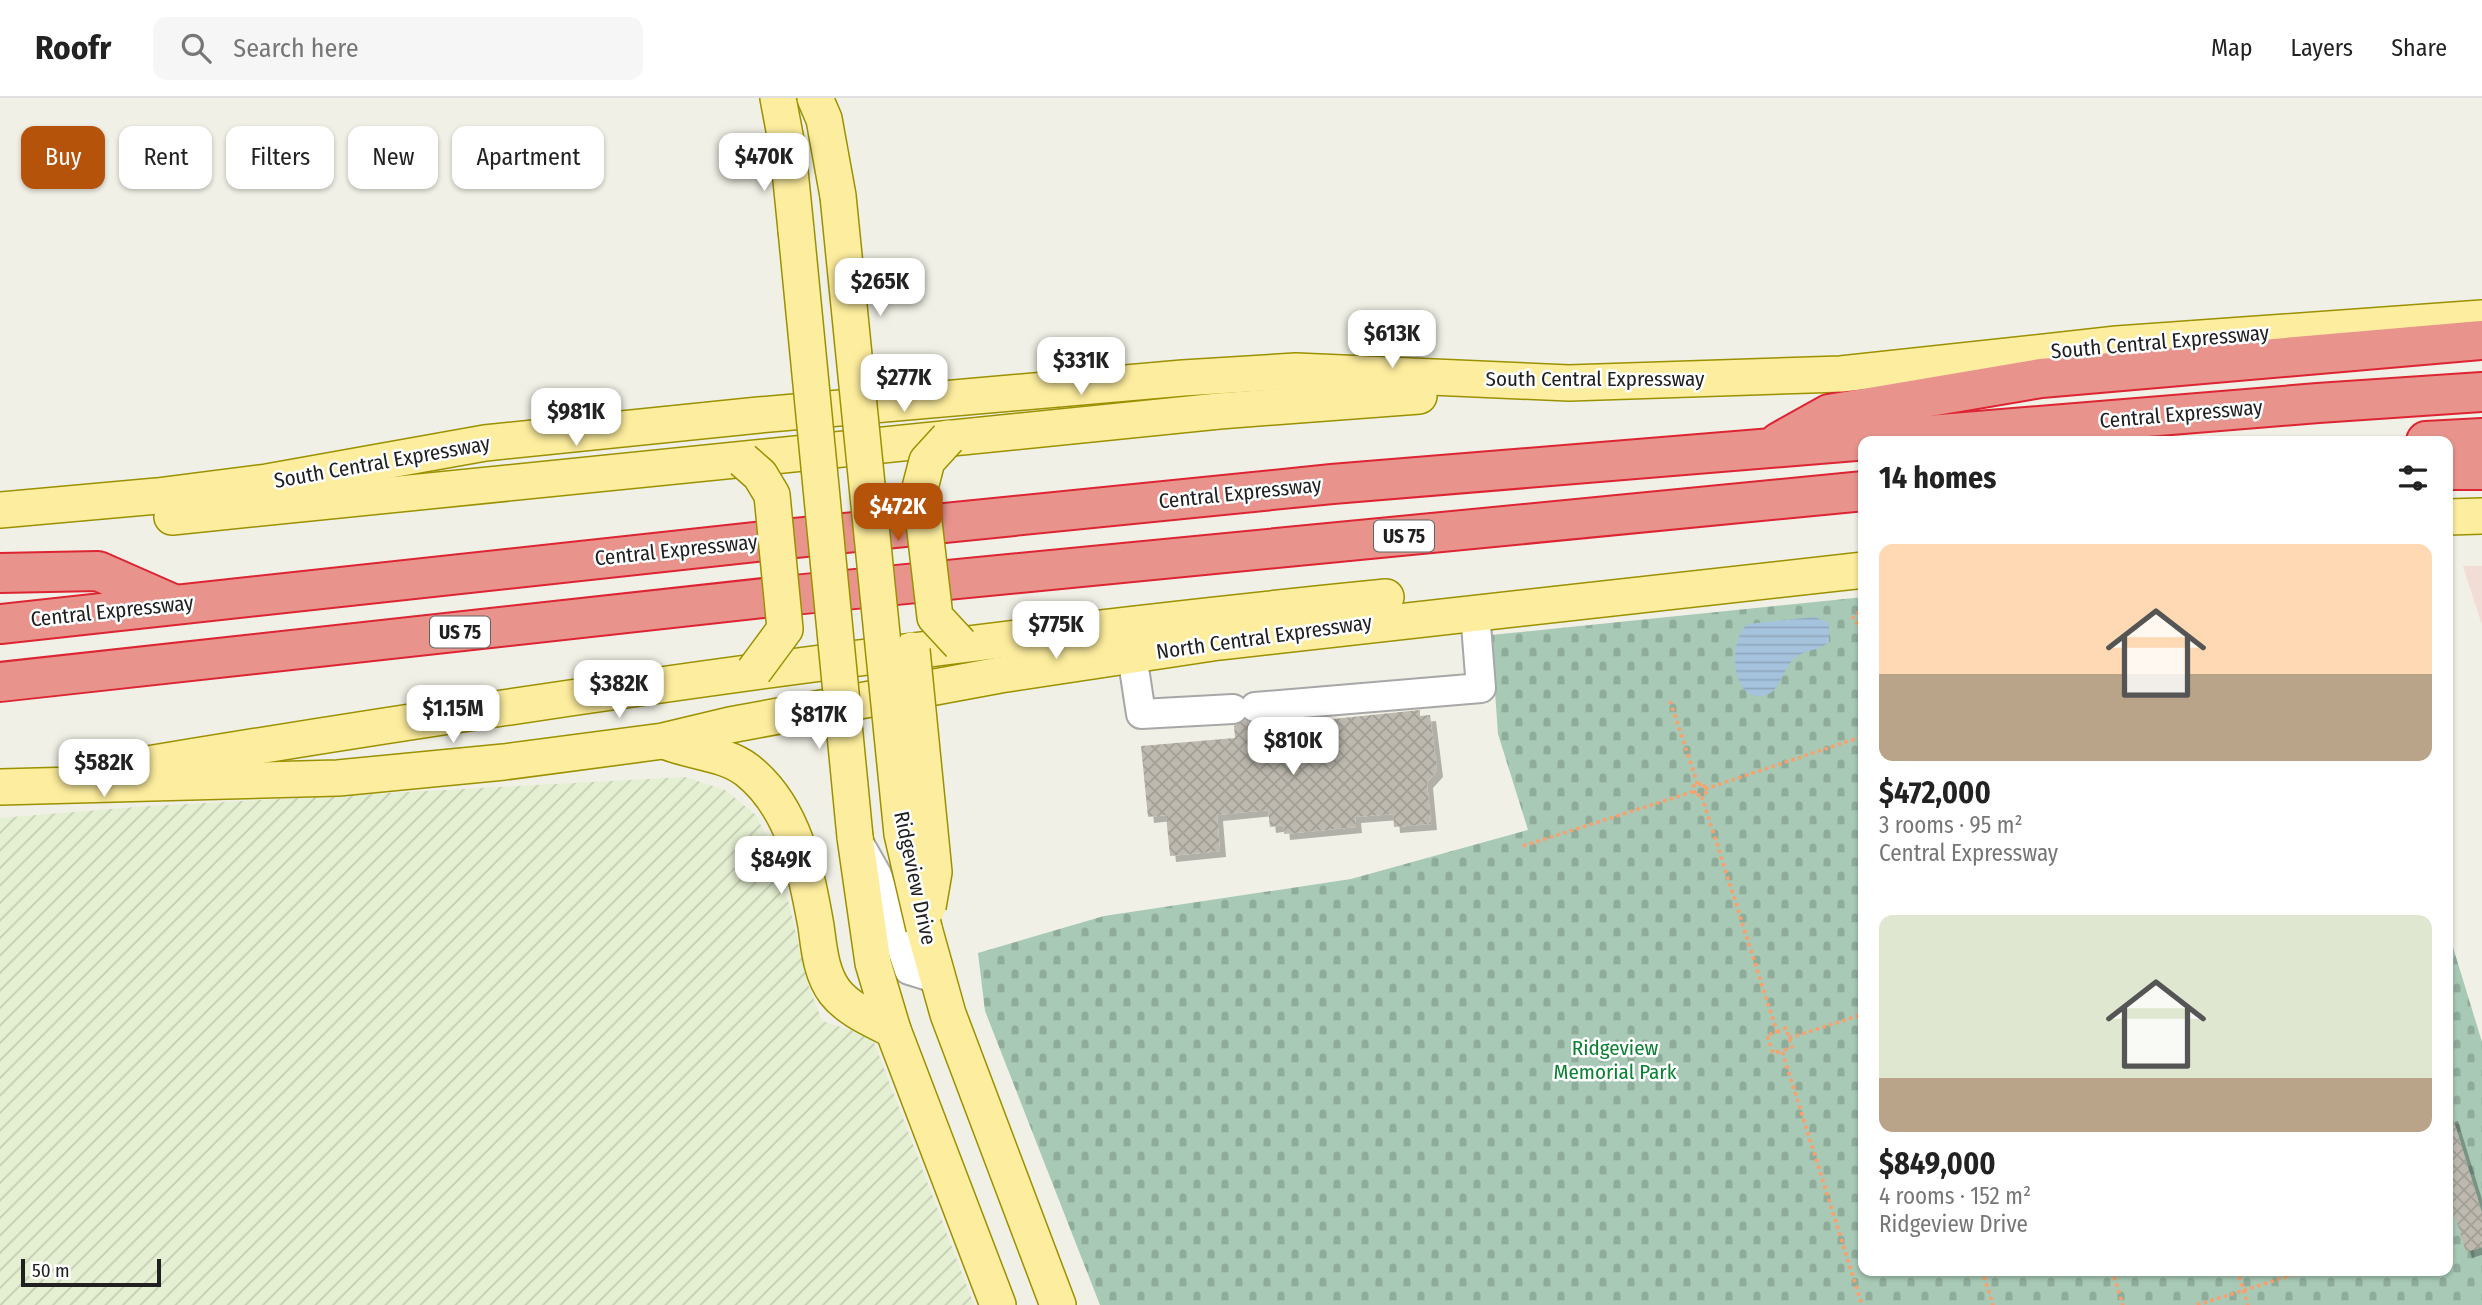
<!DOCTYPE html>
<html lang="en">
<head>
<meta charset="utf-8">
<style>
	body { margin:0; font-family:"Fira Sans Condensed",sans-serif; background:#f6f6f6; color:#222; height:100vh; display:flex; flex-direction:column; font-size:26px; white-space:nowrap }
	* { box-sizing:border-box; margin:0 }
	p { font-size:23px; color:#767676 }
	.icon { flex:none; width:38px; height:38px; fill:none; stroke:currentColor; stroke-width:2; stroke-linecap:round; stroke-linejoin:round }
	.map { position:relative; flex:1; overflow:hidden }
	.side { position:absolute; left:1858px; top:338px; width:595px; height:840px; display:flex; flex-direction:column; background:#fff; border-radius:14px; box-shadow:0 2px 5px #0004 }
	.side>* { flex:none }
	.hud { position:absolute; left:21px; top:28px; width:665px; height:63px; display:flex; gap:14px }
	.scale { position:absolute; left:21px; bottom:18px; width:140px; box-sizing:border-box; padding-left:7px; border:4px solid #202020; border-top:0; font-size:19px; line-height:24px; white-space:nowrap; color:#202020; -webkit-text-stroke:5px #fff; paint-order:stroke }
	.price { position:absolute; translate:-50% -60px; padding:0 16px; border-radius:14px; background:#fff; color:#222; font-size:23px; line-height:46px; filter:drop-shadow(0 2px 4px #0008) }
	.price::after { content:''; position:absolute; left:50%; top:42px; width:21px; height:16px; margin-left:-10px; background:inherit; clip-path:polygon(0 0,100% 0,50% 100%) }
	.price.current { background:#b45309; color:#fff }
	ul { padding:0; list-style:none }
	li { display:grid; align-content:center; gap:14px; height:371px; padding:0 21px }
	li span { display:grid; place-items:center; height:217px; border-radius:14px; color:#555 }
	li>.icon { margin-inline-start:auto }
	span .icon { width:126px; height:126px; fill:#fffc; stroke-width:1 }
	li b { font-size:30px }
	h2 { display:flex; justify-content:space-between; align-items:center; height:84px; padding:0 21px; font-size:30px }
	.tag { padding:0 24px; border-radius:14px; background:#fff; box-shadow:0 2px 5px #0004; font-size:24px; line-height:63px }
	.tag.current { background:#b45309; color:#fff }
	header { display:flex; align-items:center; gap:42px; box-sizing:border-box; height:98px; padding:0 35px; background:#fff; border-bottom:2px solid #e0e0e0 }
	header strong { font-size:33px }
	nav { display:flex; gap:38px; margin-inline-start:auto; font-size:24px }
	.search { width:490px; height:63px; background:#f6f6f6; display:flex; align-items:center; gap:18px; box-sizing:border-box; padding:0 24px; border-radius:14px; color:#767676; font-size:26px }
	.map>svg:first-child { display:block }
	.commercial { fill:#f1ddd5 }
	.farmland { fill:url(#farmland-furrows) }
	.cemetery { fill:url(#cemetery-stones) }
	.water { fill:url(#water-rules) }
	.building { fill:url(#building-cross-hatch); filter:url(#shadow) }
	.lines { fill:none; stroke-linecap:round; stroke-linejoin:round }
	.minor-casing { stroke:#a7a7a7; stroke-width:32 }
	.major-casing { stroke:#9b9100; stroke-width:38 }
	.highway-casing { stroke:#dd2432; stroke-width:42 }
	.path { stroke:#fba06c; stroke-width:3.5; stroke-dasharray:3.5 3.5; stroke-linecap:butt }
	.minor { stroke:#fff; stroke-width:28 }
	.major { stroke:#fded9e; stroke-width:35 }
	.highway { stroke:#e8948d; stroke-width:38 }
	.major-bridge-casing { stroke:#9b9100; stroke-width:38; stroke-linecap:butt }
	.major-bridge { stroke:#fded9e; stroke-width:35 }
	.labels { text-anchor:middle; stroke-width:5; stroke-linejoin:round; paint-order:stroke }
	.shield { fill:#fff; stroke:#636363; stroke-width:2 }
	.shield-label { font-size:19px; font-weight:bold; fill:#202020 }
	.street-label { font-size:21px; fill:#202020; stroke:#fff }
	.park-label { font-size:21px; fill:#0a8133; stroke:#fff }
</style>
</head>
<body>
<header>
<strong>Roofr</strong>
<div class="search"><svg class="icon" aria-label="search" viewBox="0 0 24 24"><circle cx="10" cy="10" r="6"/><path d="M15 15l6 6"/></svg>Search here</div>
<nav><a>Map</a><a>Layers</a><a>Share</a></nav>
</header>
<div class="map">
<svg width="2482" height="1207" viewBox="0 0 2482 1207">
	<defs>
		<pattern id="farmland-furrows" width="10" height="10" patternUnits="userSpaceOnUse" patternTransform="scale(1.75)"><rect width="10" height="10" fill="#e5efd1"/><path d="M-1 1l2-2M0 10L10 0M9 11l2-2" fill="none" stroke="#c4cdb3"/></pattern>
		<pattern id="cemetery-stones" width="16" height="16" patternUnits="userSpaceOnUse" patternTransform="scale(1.75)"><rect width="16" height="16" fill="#a7c9b5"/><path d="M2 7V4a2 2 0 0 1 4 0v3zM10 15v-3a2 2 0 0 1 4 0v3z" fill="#8fac9b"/></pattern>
		<pattern id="water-rules" width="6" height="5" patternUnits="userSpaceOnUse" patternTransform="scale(1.75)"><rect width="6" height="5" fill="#a6c3de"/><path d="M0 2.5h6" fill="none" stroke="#8fa7be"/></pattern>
		<pattern id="building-cross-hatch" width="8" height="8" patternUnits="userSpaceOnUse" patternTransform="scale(1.75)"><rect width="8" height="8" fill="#bdb9af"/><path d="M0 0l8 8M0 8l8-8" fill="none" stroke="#a29f96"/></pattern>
		<filter id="shadow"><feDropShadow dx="6" dy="6" stdDeviation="0" flood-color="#0004"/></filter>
	</defs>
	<rect width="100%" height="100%" fill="#f0f0e6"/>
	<polygon class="commercial" points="2463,468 2482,468 2482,527"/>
	<polygon class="farmland" points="685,679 725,692 756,717 779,765 808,886 822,923 872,939 974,1207 0,1207 0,720 149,708"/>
	<polygon class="cemetery" points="1864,499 1864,1172 2448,1172 2448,833 2482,944 2482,1207 1100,1207 985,913 978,855 1104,818 1351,781 1528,732 1498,636 1491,537"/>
	<path class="water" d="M 1815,519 L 1829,525 L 1829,544 C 1819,553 1805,551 1795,560 C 1781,571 1781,598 1759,598 C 1730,599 1729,538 1748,526 Z"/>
	<g class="building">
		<polygon points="1420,612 1420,618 1430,617 1437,673 1427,684 1431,726 1394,729 1393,716 1355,719 1356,729 1284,736 1283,727 1270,729 1268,712 1217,717 1220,753 1170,758 1166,717 1148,719 1141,648 1235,640 1234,628 1245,622 1256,626 1256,629"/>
		<polygon points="2452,1017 2482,1115 2482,1149 2466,1154 2448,1096 2448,1018"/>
	</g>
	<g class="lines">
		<defs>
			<g id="minor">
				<polyline points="1132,557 1141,616 1233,611"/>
				<polyline points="1255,609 1481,590 1475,514"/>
				<polyline points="860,747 877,777 909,872 938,881"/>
			</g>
			<g id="major">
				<polyline points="778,0 788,53 796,132"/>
				<polyline points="815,0 824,21 838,98"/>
				<polyline points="0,412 157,398 267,384 485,345 759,317 1183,280 1296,273 1569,285 1841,276 2117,246 2482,220"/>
				<polyline points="172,419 1219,313 1419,298"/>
				<polyline points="2448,419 2482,418"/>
				<path d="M 667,644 C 692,654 725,655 747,672 C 794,709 806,772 816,828 C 819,850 821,876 835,894 C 849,912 874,922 893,932"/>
				<path d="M 124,670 C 543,600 963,541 1386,499"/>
				<polyline points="0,689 338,680 504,664 663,643 730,627 1000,577 1219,544 1864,472"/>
				<polyline points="855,739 873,865 893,932 998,1207"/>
				<polyline points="924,830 948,916 1058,1207"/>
			</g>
			<g id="highway">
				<polyline points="2426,343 2482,340"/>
				<polyline points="1779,344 1829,316 2041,280 2482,242"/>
				<polyline points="2448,372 2482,372"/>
				<polyline points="0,475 98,473 173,506"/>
				<polyline points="0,526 765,443 1332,386 2318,305 2482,294"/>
				<polyline points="0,584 773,499 1864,393"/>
			</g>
		</defs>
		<use href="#minor" class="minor-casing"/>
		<use href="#major" class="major-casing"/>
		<use href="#highway" class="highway-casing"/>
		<g class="path">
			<circle cx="1858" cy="520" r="5"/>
			<polyline points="1859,525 1864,541"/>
			<polyline points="1670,603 1698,687 1693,688 1696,698 1701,696 1777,934 1767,937 1773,955 1782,953 1862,1207"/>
			<polyline points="1698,687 1703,685 1706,695 1701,696"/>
			<polyline points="1705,691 1864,638"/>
			<polyline points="1523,748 1695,693"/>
			<polyline points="1777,934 1786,930 1792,949 1782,953"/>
			<polyline points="1789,940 1864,916"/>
			<polyline points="1982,1172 1993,1207"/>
			<polyline points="2112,1172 2123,1207"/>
			<polyline points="2237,1172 2248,1207"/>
			<polyline points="2197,1207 2308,1172"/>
		</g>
		<use href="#minor" class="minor"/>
		<use href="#major" class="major"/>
		<use href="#highway" class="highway"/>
		<defs>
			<g id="major-bridge">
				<polyline points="838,98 902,736 924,830"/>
				<polyline points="796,132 855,739"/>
				<polyline points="948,340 927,363 920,390 935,519 960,546"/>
				<polyline points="743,362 760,377 772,397 785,531 754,573"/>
				<polyline points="912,552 934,774 928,809"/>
			</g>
		</defs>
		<use href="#major-bridge" class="major-bridge-casing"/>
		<use href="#major-bridge" class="major-bridge"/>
	</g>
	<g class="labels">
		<g class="shield">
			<rect x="1374" y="422.5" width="60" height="31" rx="5"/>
			<rect x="430" y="518.5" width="60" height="31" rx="5"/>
		</g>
		<g class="shield-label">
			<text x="1404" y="445">US 75</text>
			<text x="460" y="541">US 75</text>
		</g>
		<g class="street-label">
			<text transform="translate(2160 244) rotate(-5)" y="7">South Central Expressway</text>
			<text x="1595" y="288">South Central Expressway</text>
			<text transform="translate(2181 316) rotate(-5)" y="7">Central Expressway</text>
			<text transform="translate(382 364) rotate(-10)" y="7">South Central Expressway</text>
			<text transform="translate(1240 395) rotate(-6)" y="7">Central Expressway</text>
			<text transform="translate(676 452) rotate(-6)" y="7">Central Expressway</text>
			<text transform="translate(112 513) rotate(-6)" y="7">Central Expressway</text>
			<text transform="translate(1264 539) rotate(-8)" y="7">North Central Expressway</text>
			<text transform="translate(915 780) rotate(78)" y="7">Ridgeview Drive</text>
		</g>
		<g class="park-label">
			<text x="1615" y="957">Ridgeview<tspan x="1615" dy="24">Memorial Park</tspan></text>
		</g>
	</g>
</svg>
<div class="scale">50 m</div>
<b class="price" style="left:764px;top:95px">$470K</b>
<b class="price" style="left:880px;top:220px">$265K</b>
<b class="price" style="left:1392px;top:272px">$613K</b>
<b class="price" style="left:1081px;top:299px">$331K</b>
<b class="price" style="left:904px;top:316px">$277K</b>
<b class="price" style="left:576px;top:350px">$981K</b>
<b class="price current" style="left:898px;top:445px">$472K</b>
<b class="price" style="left:1056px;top:563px">$775K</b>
<b class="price" style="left:619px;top:622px">$382K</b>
<b class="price" style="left:453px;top:647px">$1.15M</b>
<b class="price" style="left:819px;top:653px">$817K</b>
<b class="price" style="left:1293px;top:679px">$810K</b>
<b class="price" style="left:104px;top:701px">$582K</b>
<b class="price" style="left:781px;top:798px">$849K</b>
<div class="hud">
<a class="tag current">Buy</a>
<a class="tag">Rent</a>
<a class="tag">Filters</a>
<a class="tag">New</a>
<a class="tag">Apartment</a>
</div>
<section class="side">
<h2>14 homes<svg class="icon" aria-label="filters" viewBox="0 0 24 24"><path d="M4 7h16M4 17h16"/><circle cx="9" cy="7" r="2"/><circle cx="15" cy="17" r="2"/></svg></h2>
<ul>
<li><span style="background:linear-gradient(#ffd9b3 60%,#b9a48a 0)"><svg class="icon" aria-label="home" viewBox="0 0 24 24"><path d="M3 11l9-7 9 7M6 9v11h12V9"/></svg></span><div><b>$472,000</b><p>3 rooms · 95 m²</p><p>Central Expressway</p></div></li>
<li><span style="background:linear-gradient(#dfe7d0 75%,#b9a48a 0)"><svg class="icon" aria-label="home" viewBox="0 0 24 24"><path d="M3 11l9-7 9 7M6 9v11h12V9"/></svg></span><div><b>$849,000</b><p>4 rooms · 152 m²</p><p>Ridgeview Drive</p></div></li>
</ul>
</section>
</div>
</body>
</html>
